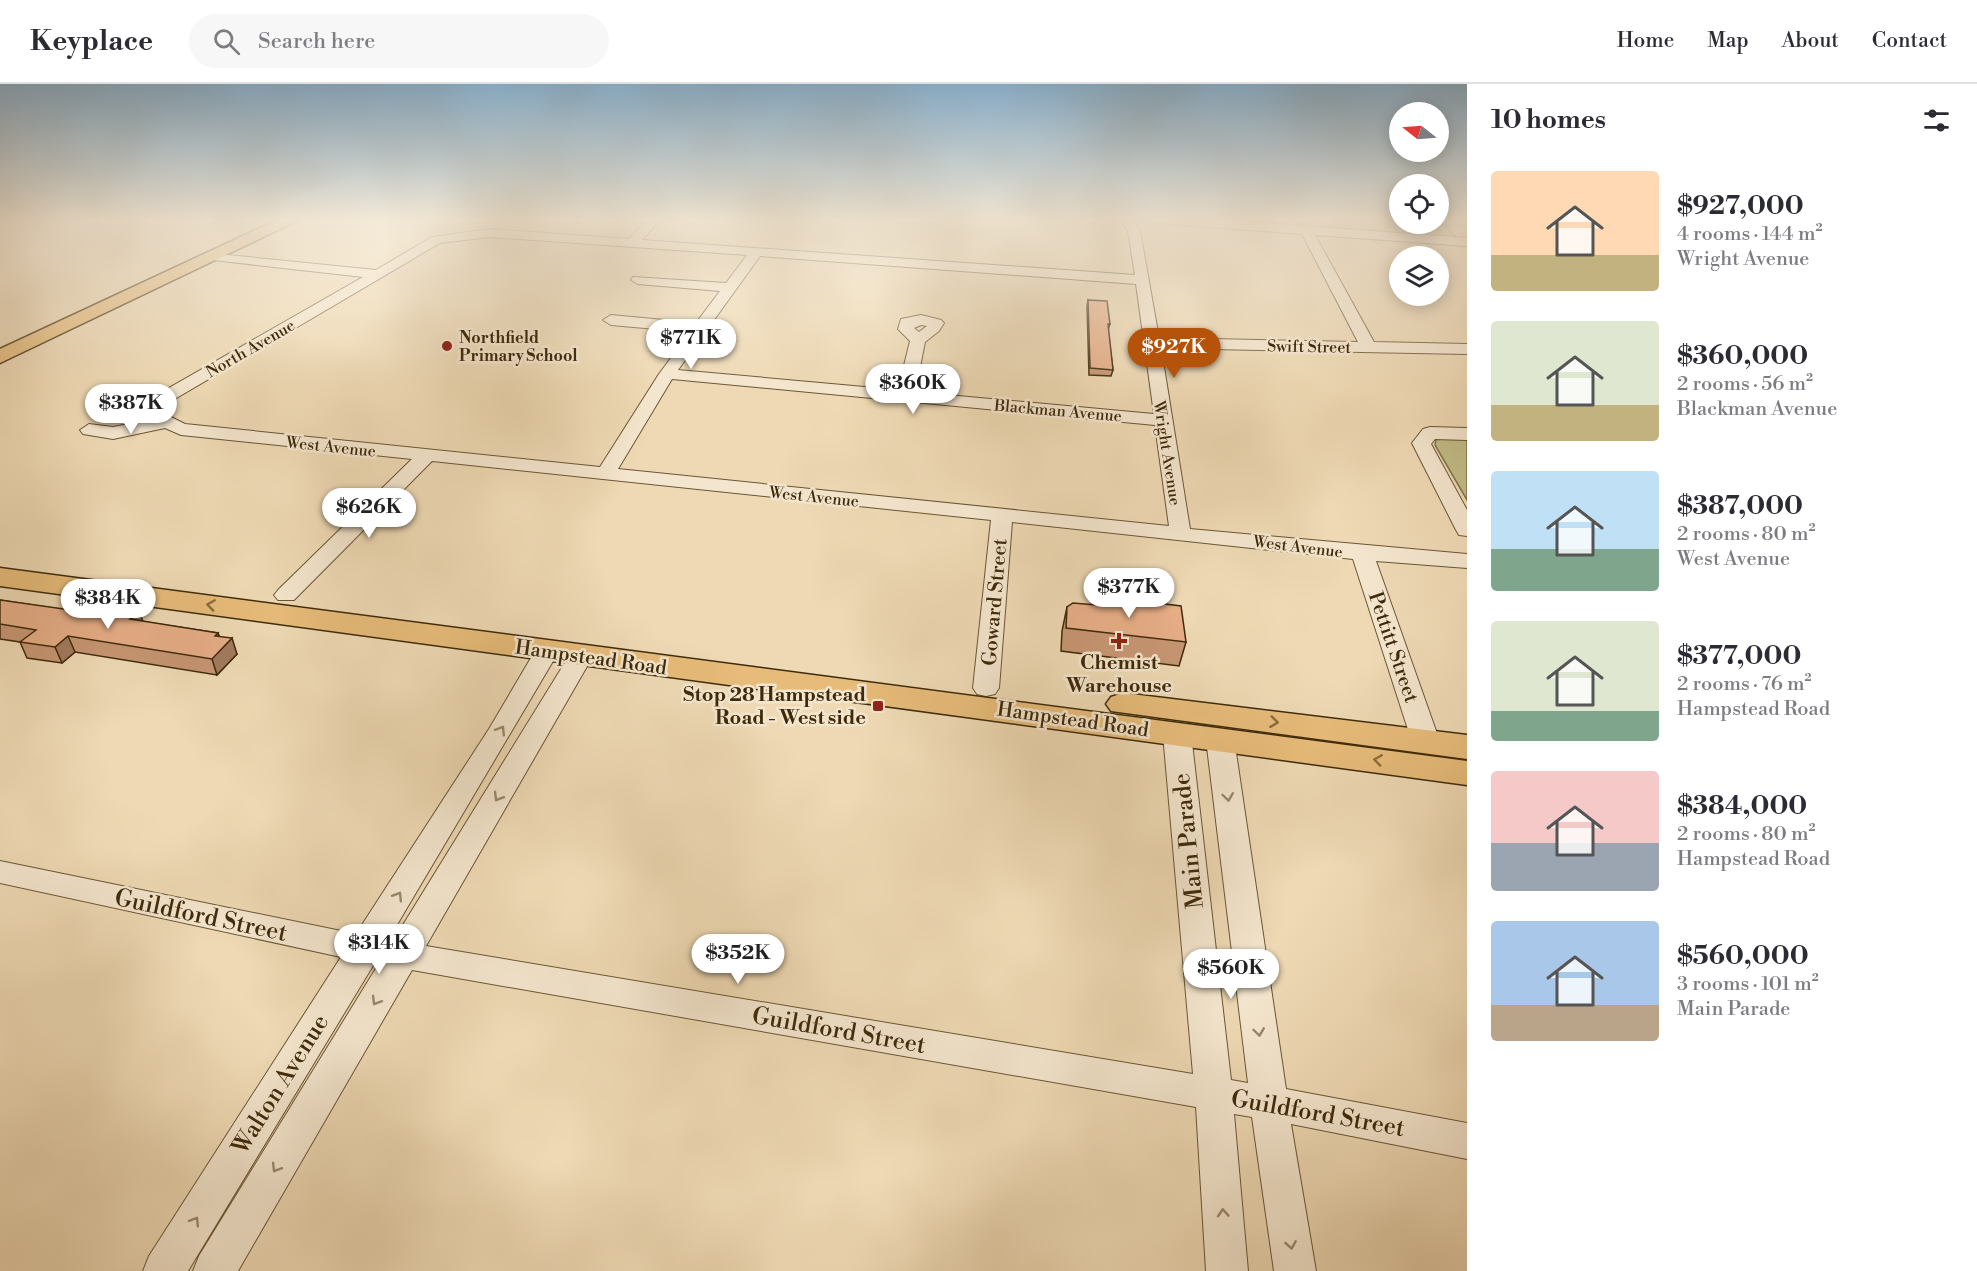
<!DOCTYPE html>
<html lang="en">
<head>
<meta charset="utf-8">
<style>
	body { margin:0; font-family:"Libre Bodoni",serif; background:#f7f7f7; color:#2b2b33; height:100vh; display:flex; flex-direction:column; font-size:22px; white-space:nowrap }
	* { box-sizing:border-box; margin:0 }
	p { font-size:20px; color:#7c7c81 }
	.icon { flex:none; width:33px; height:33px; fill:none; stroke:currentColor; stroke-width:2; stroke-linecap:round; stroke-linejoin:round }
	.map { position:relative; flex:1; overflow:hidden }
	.details { display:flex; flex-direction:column; background:#fff; width:510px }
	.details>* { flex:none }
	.needle { width:39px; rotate:287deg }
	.buttons { position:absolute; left:1389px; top:18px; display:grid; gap:12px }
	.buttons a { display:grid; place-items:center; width:60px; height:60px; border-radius:50%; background:#fff; box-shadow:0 3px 15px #0003; font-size:30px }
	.price { position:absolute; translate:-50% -51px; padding:0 14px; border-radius:21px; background:#fff; color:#222; font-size:20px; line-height:39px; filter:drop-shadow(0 2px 3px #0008) }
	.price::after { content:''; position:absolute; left:50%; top:36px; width:18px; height:14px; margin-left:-9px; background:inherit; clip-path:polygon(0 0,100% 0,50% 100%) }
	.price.current { background:#b45309; color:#fff }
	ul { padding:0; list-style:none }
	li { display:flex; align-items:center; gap:18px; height:150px; padding:0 24px }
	li span { display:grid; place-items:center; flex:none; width:168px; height:120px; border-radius:6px; color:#555 }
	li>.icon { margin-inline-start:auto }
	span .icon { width:72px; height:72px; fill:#fffc; stroke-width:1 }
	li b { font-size:26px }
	h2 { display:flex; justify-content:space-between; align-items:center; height:72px; padding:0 24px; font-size:26px }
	header { display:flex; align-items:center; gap:36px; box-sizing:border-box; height:84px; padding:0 30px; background:#fff; border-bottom:2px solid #e1e1e2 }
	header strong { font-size:28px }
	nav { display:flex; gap:33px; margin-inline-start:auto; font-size:21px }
	.search { width:420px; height:54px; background:#f7f7f7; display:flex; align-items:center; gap:15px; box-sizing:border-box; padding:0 21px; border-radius:33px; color:#7c7c81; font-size:22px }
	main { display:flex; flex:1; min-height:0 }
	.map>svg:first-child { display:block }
	.green { fill:#c1bc87; stroke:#807349; stroke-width:1.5 }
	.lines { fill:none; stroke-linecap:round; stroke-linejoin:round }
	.minor-casing { stroke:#6a5635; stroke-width:2 }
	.trunk-casing { stroke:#3e2a0b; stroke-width:3 }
	.minor { fill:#f4e6ce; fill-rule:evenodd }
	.trunk { fill:#e7bc7a; fill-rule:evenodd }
	.wall { fill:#c79674; stroke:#3e2a0b; stroke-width:1.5 }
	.shaded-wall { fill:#a27a5e; stroke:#3e2a0b; stroke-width:1.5 }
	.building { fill:#e7ae87; stroke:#3e2a0b; stroke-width:1.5 }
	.oneway { stroke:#8a6c3d }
	.oneway2 { stroke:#99886c }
	.poi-dot { fill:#8f2418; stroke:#f4e6ce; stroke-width:2 }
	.labels { text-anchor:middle; stroke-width:5; stroke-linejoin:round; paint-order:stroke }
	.far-poi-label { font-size:16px; font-weight:bold; fill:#3e2a0b; stroke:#f4e6ce; text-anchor:start }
	.far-street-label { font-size:16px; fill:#3e2a0b; stroke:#f4e6ce }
	.street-label { font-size:20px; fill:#3e2a0b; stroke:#f4e6ce }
	.poi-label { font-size:20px; font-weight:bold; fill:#3e2a0b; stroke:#f4e6ce }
	.near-street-label { font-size:24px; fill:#3e2a0b; stroke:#f4e6ce }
</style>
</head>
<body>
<header>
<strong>Keyplace</strong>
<div class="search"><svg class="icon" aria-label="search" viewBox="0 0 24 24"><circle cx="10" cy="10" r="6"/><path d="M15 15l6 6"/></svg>Search here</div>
<nav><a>Home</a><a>Map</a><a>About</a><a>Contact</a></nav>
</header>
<main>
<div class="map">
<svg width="1467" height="1187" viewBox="0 0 1467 1187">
	<rect width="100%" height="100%" fill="#eed9b4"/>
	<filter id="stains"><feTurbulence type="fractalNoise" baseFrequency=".00333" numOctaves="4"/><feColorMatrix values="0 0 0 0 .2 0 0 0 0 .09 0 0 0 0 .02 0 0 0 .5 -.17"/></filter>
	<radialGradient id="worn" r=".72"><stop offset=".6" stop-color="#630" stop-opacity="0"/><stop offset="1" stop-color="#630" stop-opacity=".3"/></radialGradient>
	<g class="green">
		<polygon points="1185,135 1396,135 1399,136 1400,140 1443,138 1456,153"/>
		<polygon points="1467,353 1467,416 1435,361 1436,355"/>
	</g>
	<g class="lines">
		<defs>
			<g id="minor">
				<polygon points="30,135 46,135 34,142 28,138"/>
				<path d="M 648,135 L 661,135 L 642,156 L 1135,191 L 1128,147 L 1120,137 L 1131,135 L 1140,147 L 1159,254 L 1358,258 L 1302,150 L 1156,139 L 1150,135 L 1211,135 L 1467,154 L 1467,162 L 1315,151 L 1374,258 L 1467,260 L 1467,270 L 1161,264 L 1190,445 L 1467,470 L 1467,484 L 1376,477 L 1440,658 L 1436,664 L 1426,667 L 1416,664 L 1412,658 L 1353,475 L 1012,438 L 999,604 L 995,610 L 986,612 L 977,610 L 973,604 L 991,436 L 432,377 L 294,516 L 278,516 L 274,511 L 278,506 L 412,375 L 181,351 L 165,344 L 113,355 L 83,350 L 80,346 L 89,340 L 113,343 L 150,336 L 150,317 L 153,313 L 363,193 L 213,176 L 206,172 L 208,169 L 376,186 L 432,153 L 490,145 L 629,155 ZM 490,153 L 747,171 L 726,199 L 633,193 L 631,196 L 638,200 L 720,207 L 696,239 L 611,231 L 603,236 L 611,241 L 690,248 L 659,290 L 600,383 L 185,340 L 167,331 L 168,319 L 440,159 ZM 760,172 L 1136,200 L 1154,330 L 915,308 L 925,258 L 939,247 L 944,239 L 941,236 L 921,231 L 901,235 L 898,245 L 910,257 L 898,306 L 678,286 ZM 921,241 L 927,242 L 919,248 L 914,244 ZM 672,295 L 1155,341 L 1169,442 L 618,385 Z"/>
				<polygon points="1438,135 1467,135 1467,141 1438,140"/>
				<polygon points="1430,343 1467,344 1467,356 1435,355 1431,360 1467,426 1467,452 1459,451 1456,446 1412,359 1423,345"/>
				<polygon points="547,560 556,562 559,567 388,856 393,857 569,572 572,567 581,565 590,567 593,572 426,862 1193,990 1163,650 1167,644 1177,641 1187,644 1191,650 1231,996 1248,999 1206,655 1210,649 1220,646 1230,649 1234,655 1286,1005 1467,1039 1467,1075 1291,1040 1316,1187 1274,1187 1252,1033 1234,1030 1248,1187 1206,1187 1196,1023 412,886 238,1187 193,1187 199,1172 378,881 374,880 188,1187 143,1187 149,1172 341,873 0,799 0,777 356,850 489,645 535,567 538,562"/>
			</g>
			<g id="trunk">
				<polygon points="279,135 301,135 0,279 0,265"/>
				<polygon points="0,484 1467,677 1467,701 0,502"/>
				<polygon points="1123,609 1467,651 1467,675 1111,627 1106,620 1111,613"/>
			</g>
		</defs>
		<use href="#minor" class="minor-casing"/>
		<use href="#trunk" class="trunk-casing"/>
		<use href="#minor" class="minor"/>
		<use href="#trunk" class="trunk"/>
	</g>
	<g class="wall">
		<polygon points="1088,216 1110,240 1108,246 1113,286 1111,292 1089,291 1087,222"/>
		<polygon points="1109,513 1186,558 1179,582 1061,567 1062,547 1067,523 1106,522"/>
		<polygon points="0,516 218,549 219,552 237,570 217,591 75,568 62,579 27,574 20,558 0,555"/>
	</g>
	<g class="shaded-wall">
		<polygon points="139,527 145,543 130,535"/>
		<polygon points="218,549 222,564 232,554 237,570 217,591 212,575 215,552"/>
		<polygon points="68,552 75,568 62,579 55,563"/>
	</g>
	<g class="building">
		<polygon points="1088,216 1107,217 1110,240 1108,240 1113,286 1090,284"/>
		<polygon points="1109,513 1181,522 1186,558 1066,544 1067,523 1073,519 1109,522"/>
		<polygon points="0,516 106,531 116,523 139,527 130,535 218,549 215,552 232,554 212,575 68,552 55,563 20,558 36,546 0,540"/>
	</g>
	<defs><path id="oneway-chevron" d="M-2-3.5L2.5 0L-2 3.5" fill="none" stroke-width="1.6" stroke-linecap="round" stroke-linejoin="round" transform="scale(1.5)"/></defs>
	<g class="oneway">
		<use href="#oneway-chevron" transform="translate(211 521) rotate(-172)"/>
		<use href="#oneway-chevron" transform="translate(1274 638) rotate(7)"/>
		<use href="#oneway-chevron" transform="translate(1378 676) rotate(-172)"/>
	</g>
	<g class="oneway2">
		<use href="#oneway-chevron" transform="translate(501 646) rotate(-58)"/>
		<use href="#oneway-chevron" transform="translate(498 713) rotate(121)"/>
		<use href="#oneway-chevron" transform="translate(1228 713) rotate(82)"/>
		<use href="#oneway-chevron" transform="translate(398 812) rotate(-58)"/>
		<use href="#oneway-chevron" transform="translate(376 917) rotate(121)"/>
		<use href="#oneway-chevron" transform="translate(1259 948) rotate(82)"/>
		<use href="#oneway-chevron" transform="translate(276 1084) rotate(121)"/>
		<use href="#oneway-chevron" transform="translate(1223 1129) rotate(-94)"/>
		<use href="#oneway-chevron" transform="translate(195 1137) rotate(-58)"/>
		<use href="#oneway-chevron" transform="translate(1291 1161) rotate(81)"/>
	</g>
	<linearGradient id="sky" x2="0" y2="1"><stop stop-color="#8ab5d5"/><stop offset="0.45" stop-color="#f7eedd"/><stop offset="1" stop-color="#f7eedd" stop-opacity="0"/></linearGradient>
	<rect width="1467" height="301" fill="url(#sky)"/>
	<g class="poi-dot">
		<circle cx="447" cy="262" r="6"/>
		<path d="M1116 548h6v6h6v6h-6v6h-6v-6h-6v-6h6z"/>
		<rect x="872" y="616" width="12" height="12" rx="3"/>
	</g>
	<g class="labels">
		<g class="far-poi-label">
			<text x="459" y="259">Northfield<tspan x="459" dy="18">Primary School</tspan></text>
		</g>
		<g class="far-street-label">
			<text transform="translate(1309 262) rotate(1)" y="6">Swift Street</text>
			<text transform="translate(250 264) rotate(-30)" y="6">North Avenue</text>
			<text transform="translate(1058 326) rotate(5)" y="6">Blackman Avenue</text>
			<text transform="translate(331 362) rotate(6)" y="6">West Avenue</text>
			<text transform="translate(1168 369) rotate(81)" y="6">Wright Avenue</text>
			<text transform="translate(814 412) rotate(6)" y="6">West Avenue</text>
			<text transform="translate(1298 462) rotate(7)" y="6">West Avenue</text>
		</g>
		<g class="street-label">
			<text transform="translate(994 518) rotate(-85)" y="7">Goward Street</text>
			<text transform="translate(1394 563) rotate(71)" y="7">Pettitt Street</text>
			<text transform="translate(591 573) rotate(8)" y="7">Hampstead Road</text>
			<text transform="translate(1073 635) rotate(8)" y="7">Hampstead Road</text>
		</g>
		<g class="poi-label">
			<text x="1119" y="585">Chemist<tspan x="1119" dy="23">Warehouse</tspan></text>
			<text x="866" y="617" text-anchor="end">Stop 28 Hampstead<tspan x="866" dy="23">Road - West side</tspan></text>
		</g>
		<g class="near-street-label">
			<text transform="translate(1188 757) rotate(-96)" y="8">Main Parade</text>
			<text transform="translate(201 831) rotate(12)" y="8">Guildford Street</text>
			<text transform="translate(839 946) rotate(10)" y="8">Guildford Street</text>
			<text transform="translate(280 1000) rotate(-58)" y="8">Walton Avenue</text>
			<text transform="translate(1318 1029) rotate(10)" y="8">Guildford Street</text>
		</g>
	</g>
	<rect width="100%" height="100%" filter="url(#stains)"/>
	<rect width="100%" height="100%" fill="url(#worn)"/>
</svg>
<div class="buttons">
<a><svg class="needle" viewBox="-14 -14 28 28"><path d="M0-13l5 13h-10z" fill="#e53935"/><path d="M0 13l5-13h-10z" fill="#7c7c81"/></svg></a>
<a><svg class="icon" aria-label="locate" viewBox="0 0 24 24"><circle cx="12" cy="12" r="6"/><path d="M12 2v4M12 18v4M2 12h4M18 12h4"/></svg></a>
<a><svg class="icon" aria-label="layers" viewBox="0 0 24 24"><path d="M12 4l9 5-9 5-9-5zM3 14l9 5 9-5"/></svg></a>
</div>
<b class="price" style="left:691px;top:286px">$771K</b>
<b class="price current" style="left:1174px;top:295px">$927K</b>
<b class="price" style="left:913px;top:331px">$360K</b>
<b class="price" style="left:131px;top:351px">$387K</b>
<b class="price" style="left:369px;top:455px">$626K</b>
<b class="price" style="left:1129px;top:535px">$377K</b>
<b class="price" style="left:108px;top:546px">$384K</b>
<b class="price" style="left:379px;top:891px">$314K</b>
<b class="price" style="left:738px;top:901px">$352K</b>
<b class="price" style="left:1231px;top:916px">$560K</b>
</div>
<section class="details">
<h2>10 homes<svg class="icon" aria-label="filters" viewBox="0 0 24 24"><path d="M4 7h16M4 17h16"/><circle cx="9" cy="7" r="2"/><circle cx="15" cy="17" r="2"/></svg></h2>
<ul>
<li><span style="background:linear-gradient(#ffd9b3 70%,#c2b280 0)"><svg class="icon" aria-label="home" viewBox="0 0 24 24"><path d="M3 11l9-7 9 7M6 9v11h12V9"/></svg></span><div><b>$927,000</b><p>4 rooms · 144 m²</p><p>Wright Avenue</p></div></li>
<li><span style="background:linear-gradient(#dfe7d0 70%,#c2b280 0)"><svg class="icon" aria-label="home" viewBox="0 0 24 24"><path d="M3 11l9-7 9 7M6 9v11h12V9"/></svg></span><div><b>$360,000</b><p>2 rooms · 56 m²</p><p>Blackman Avenue</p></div></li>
<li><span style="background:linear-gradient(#bfe0f5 65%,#7fa58c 0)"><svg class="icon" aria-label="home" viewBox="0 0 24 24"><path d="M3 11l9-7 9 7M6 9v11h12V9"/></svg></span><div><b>$387,000</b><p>2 rooms · 80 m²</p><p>West Avenue</p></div></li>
<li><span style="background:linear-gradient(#dfe7d0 75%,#7fa58c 0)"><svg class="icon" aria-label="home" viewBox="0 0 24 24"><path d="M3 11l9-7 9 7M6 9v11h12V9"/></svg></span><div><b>$377,000</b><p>2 rooms · 76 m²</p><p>Hampstead Road</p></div></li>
<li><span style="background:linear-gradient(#f6c9c9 60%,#9aa5b1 0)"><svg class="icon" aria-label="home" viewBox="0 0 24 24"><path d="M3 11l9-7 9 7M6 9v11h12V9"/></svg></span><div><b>$384,000</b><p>2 rooms · 80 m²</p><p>Hampstead Road</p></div></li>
<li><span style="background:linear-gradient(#a9c7e8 70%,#b9a48a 0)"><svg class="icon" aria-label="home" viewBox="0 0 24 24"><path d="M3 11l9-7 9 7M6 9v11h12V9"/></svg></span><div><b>$560,000</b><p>3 rooms · 101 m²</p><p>Main Parade</p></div></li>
</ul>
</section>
</main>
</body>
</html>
